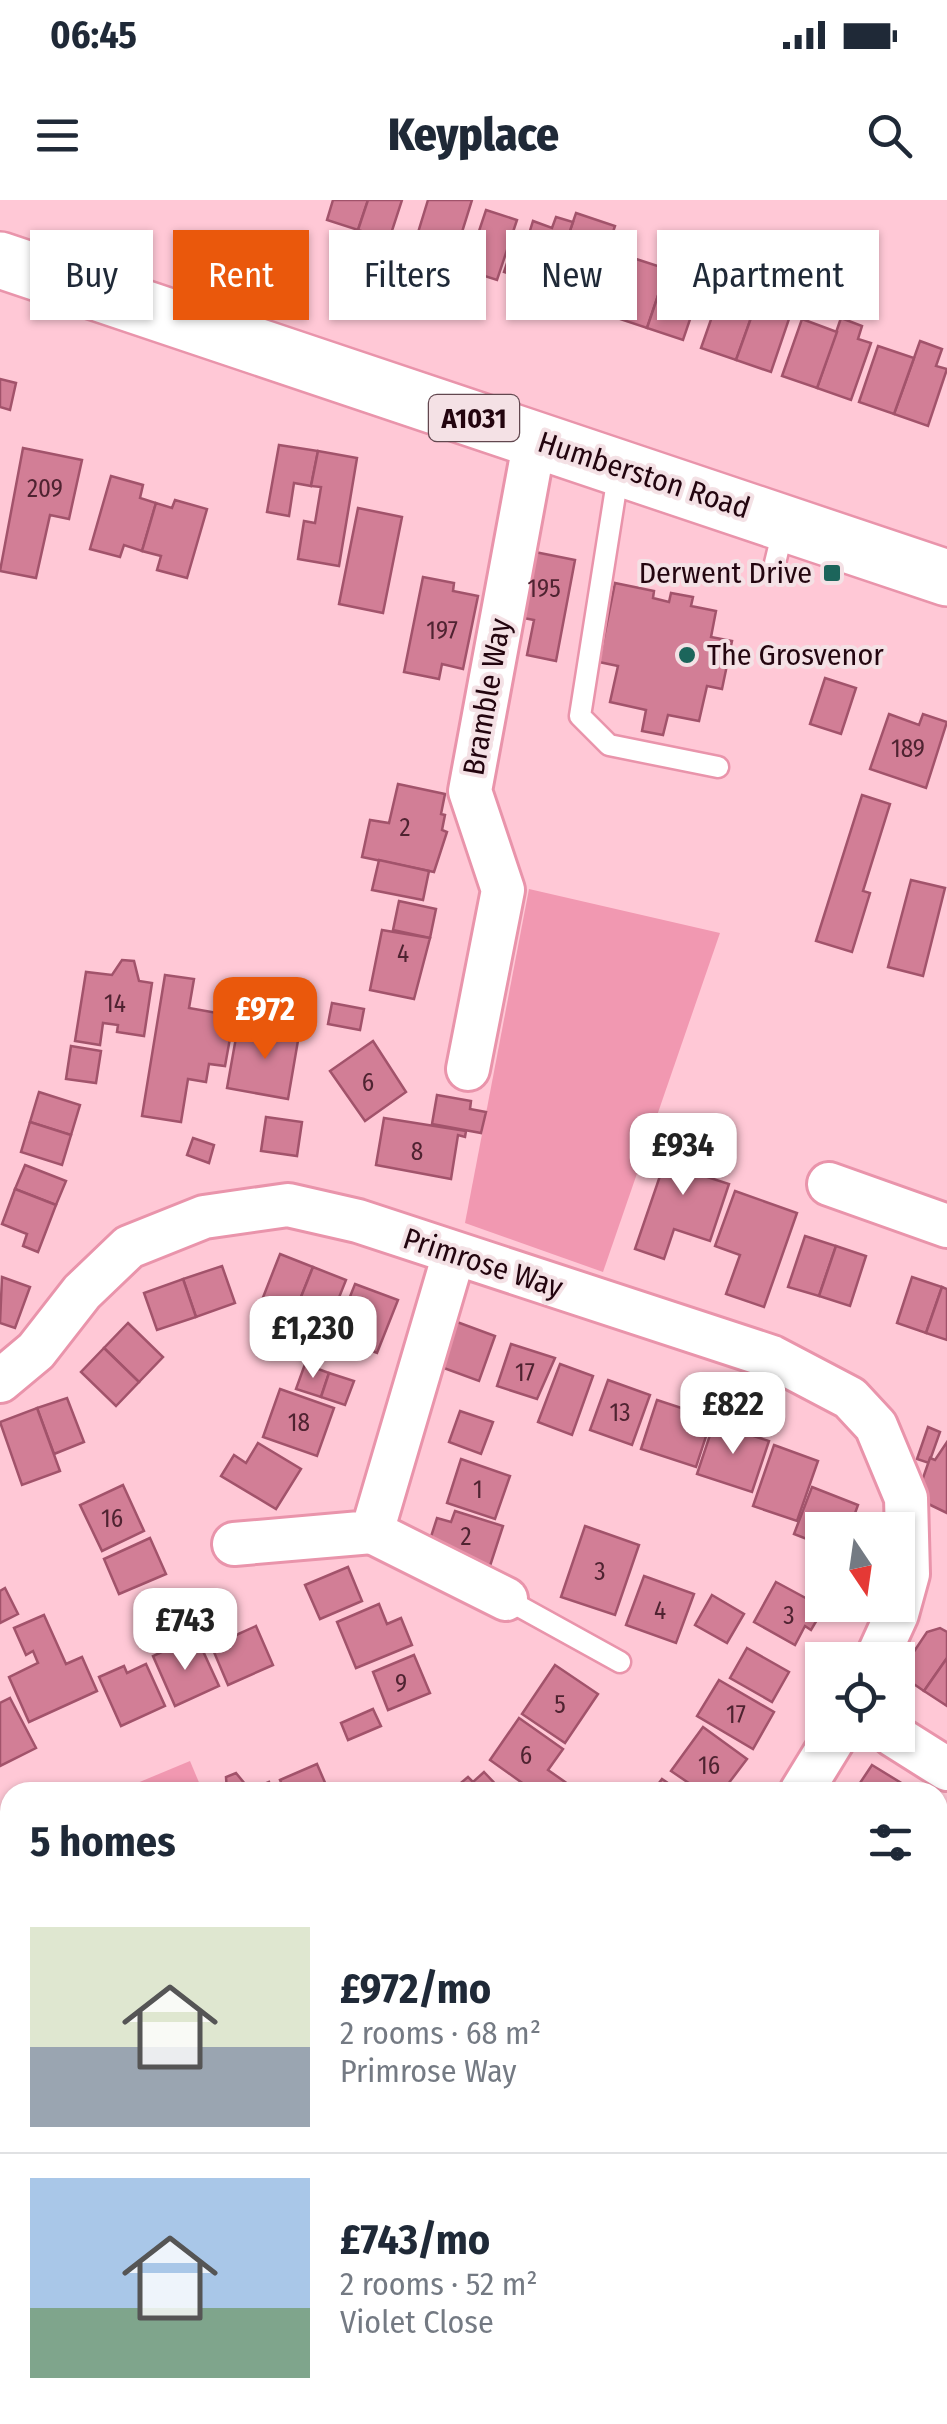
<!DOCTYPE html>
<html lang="en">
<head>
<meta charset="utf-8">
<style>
	body { margin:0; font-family:"Fira Sans Condensed",sans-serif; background:#f6f6f7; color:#1f2937; height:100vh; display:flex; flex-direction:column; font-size:38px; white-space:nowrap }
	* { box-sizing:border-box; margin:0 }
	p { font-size:32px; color:#747a83 }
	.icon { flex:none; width:55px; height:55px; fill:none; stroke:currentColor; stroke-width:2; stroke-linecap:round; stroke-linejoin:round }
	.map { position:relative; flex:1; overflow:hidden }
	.panel { position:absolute; left:0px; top:1582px; width:948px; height:642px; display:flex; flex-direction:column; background:#fff; border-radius:30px 30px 0 0; box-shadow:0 2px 8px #0004 }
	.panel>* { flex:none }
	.top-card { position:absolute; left:30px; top:30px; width:888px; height:90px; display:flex; gap:20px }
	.needle { width:65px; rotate:167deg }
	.buttons { position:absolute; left:805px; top:1312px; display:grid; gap:20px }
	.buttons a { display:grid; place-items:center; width:110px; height:110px; border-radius:0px; background:#fff; box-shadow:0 2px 8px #0004; font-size:50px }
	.price { position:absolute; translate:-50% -85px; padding:0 22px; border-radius:20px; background:#fff; color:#222; font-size:32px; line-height:65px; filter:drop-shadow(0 2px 5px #0008) }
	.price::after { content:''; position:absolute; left:50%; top:60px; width:30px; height:22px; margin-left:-15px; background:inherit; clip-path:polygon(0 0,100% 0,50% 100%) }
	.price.selected { background:#ea580c; color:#fff }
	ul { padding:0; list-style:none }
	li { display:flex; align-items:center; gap:30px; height:250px; padding:0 30px }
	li+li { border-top:2px solid #e0e1e3 }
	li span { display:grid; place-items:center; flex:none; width:280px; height:200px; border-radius:0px; color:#555 }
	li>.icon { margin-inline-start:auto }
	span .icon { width:120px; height:120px; fill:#fffc; stroke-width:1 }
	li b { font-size:42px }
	h2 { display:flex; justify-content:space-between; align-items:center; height:120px; padding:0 30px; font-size:42px }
	.chip { padding:0 35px; border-radius:0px; background:#fff; box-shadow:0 2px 8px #0004; font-size:35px; line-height:90px }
	.chip.selected { background:#ea580c; color:#fff }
	.status { display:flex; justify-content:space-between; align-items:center; height:70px; padding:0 50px; background:#fff; direction:ltr }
	.status svg { height:28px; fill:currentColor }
	header { display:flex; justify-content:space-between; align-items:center; height:130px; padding:0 30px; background:#fff; font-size:45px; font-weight:800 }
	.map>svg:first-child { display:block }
	.green { fill:#f198b1 }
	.building { fill:#d27e96; stroke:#a2536b; stroke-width:2.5 }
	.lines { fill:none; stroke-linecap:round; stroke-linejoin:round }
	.service-casing { stroke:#e994ab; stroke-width:25 }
	.minor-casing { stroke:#e994ab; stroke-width:48 }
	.primary-casing { stroke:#e994ab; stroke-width:60 }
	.service { stroke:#fff; stroke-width:20 }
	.minor { stroke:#fff; stroke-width:42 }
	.primary { stroke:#fff; stroke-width:55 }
	.poi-dot { fill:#1c655b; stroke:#f4e1e5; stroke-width:4 }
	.labels { text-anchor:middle; stroke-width:8; stroke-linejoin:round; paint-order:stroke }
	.number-label { font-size:25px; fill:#4f2331 }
	.shield { fill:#f4e1e5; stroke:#62474f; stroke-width:2.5 }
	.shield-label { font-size:28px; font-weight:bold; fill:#23050f }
	.street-label { font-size:30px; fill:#23050f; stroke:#f4e1e5 }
	.poi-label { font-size:30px; fill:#23050f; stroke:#f4e1e5; text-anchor:end }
</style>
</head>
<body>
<div class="status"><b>06:45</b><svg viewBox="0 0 49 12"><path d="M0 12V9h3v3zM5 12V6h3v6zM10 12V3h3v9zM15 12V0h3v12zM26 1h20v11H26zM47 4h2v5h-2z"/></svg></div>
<header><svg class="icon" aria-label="menu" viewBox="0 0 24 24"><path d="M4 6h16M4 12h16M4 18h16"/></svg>Keyplace<svg class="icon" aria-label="search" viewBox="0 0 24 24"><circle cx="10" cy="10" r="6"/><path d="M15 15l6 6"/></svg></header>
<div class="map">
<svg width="947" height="2224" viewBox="0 0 947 2224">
	<rect width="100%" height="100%" fill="#ffc8d6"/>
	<g class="green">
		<polygon points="529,689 720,733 603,1072 465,1023"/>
		<polygon points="190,1561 203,1592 133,1592 130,1586"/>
	</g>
	<g class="building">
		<polygon points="333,0 368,0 358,30 327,20"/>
		<polygon points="368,0 402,0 389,40 358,30"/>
		<polygon points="428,0 472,0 453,61 413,49"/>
		<polygon points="486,10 517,20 497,80 466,70"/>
		<polygon points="576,13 615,26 587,110 569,104 573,93 551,86"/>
		<polygon points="556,17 573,22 551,86 537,81 534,90 514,83 517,76 504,72 517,34 528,37 533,21 552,28"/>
		<polygon points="630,57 667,69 647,128 611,116"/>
		<polygon points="667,69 703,81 683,140 647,128"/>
		<polygon points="721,91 756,104 736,160 701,148"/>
		<polygon points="756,104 790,116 771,172 736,160"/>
		<polygon points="841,118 862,126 858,139 871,143 851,200 817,188"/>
		<polygon points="802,119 837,132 817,188 782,176"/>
		<polygon points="920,141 942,149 936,166 947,169 928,226 894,214"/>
		<polygon points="878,146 914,158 894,214 859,202"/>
		<polygon points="0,179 16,183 10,210 0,207"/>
		<polygon points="279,245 318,251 311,286 294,283 289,316 267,312"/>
		<polygon points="23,248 82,260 69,319 50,315 36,378 0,371"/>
		<polygon points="318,251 357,258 339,366 298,359 304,321 315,323 321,287 311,286"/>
		<polygon points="111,276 143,285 140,298 156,303 142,351 124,345 120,357 90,349"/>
		<polygon points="175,300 207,309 187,378 157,370 161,356 142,351 156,303 172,308"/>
		<polygon points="358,308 402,317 383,413 339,404"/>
		<polygon points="525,350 575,360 556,461 527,455 534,420 513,416"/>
		<polygon points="423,377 454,383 453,391 478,396 463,469 442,464 439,479 404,472"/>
		<polygon points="615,383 654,391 653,398 669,402 671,393 693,397 691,406 716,411 711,437 732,441 722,489 707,486 699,521 668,515 663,535 642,531 646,510 610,502 618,466 599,462"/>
		<polygon points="825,478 856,488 841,534 810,524"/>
		<polygon points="889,514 919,525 923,514 947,522 926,588 870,569"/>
		<polygon points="398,584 445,594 441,614 445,615 442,630 447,632 434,672 362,657 370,620 389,623"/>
		<polygon points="862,595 890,604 863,691 870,693 852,752 816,741"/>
		<polygon points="379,660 429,671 423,700 372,690"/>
		<polygon points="911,680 945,688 923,776 888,767"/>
		<polygon points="399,701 436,709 430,738 393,730"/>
		<polygon points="382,730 430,738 414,799 370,790"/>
		<polygon points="122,760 134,761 139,781 152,783 144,836 117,832 118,825 103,823 100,845 75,841 86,772 112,775"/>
		<polygon points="165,775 194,779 189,808 234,816 225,866 209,864 206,882 188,879 181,922 142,916"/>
		<polygon points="332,803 364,809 360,830 328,824"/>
		<polygon points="281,820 301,823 288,899 227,888 237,832 278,839"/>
		<polygon points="373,841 406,892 365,921 330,871"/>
		<polygon points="71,846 101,851 96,883 66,879"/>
		<polygon points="39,892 80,905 71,935 30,922"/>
		<polygon points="437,895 471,901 470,909 486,912 481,933 432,924"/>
		<polygon points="266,917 302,922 297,956 261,951"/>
		<polygon points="384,918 466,931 465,937 458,935 451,979 376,965"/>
		<polygon points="30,922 71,935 62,965 21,952"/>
		<polygon points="674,935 714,948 704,976 729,984 710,1041 674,1029 664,1059 635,1049"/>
		<polygon points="193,938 214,945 209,963 187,955"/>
		<polygon points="25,965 66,981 56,1005 15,989"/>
		<polygon points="15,989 56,1005 38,1052 23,1046 27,1034 2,1024"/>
		<polygon points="735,991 797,1013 764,1107 726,1094 740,1055 715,1046"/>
		<polygon points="805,1036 836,1046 819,1096 788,1087"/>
		<polygon points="836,1046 866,1056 850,1106 819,1096"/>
		<polygon points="280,1054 313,1067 295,1112 262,1100"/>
		<polygon points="222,1066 235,1103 196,1117 183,1079"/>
		<polygon points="313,1067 346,1080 328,1125 295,1112"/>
		<polygon points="2,1077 30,1087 15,1128 0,1123"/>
		<polygon points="912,1077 942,1087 926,1133 897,1123"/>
		<polygon points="183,1079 196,1117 157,1130 144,1093"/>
		<polygon points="355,1084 398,1100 377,1153 334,1137"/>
		<polygon points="942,1087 947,1089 947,1140 926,1133"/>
		<polygon points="457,1122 495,1136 479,1181 441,1167"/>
		<polygon points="128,1123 163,1157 139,1182 104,1148"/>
		<polygon points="511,1144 555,1158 537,1199 497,1186"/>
		<polygon points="104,1148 139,1182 116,1206 81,1172"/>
		<polygon points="305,1164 329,1173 321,1197 296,1189"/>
		<polygon points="560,1164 593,1176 572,1235 538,1222"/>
		<polygon points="329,1173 354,1181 345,1205 321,1197"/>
		<polygon points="608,1180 650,1195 632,1245 590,1230"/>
		<polygon points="280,1189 334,1208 317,1256 263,1237"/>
		<polygon points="67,1198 84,1242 54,1254 37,1208"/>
		<polygon points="657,1200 712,1218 696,1267 641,1249"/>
		<polygon points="37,1208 60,1271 22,1285 0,1222"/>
		<polygon points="460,1211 493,1222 481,1254 449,1242"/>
		<polygon points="714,1223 769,1241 752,1292 697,1274"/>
		<polygon points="928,1227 940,1232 929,1263 917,1259"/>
		<polygon points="947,1242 947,1313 916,1298 930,1258 935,1260"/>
		<polygon points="258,1243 301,1269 276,1309 221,1276 234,1255 246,1263"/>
		<polygon points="774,1245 818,1261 797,1321 753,1306"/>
		<polygon points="461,1259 510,1276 495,1319 447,1303"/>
		<polygon points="123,1285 144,1331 102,1351 80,1305"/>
		<polygon points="812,1287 858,1305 849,1330 822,1330 822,1345 794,1334"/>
		<polygon points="455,1311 503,1326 490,1366 428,1346 437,1318 451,1322"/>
		<polygon points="585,1326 639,1345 615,1415 561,1397"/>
		<polygon points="150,1338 166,1374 119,1394 104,1359"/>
		<polygon points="348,1367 362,1401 320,1419 305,1385"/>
		<polygon points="644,1376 694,1394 676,1443 626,1425"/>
		<polygon points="776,1382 824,1408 811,1430 805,1426 795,1445 754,1422"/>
		<polygon points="5,1388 18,1414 0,1423 0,1391"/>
		<polygon points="712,1395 744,1414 727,1443 695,1425"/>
		<polygon points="379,1404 387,1424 401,1418 412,1445 356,1468 337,1422"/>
		<polygon points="44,1415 66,1464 82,1457 97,1491 29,1522 9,1477 38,1463 33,1451 26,1455 14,1428"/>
		<polygon points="256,1426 273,1465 228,1485 208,1438 230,1428 234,1436"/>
		<polygon points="940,1428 947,1432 947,1458 924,1491 899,1474 927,1432"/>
		<polygon points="183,1442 188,1455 202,1449 219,1486 175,1506 153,1456"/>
		<polygon points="747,1448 789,1472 772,1502 730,1478"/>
		<polygon points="414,1455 430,1493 388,1510 373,1472"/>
		<polygon points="947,1458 947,1506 924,1491"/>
		<polygon points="146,1464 165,1506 121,1526 99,1477 124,1466 127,1473"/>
		<polygon points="555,1465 598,1494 565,1543 522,1514"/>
		<polygon points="719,1480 774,1512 753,1549 697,1516"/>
		<polygon points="10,1498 36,1548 0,1566 0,1503"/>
		<polygon points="373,1509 381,1526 348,1540 341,1523"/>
		<polygon points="519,1518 563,1549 548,1570 568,1584 563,1592 535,1592 490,1560"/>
		<polygon points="703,1527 747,1559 722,1592 702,1592 671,1571"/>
		<polygon points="317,1564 329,1592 285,1592 280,1580"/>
		<polygon points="872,1565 916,1592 854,1592"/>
		<polygon points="484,1572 503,1592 450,1592 468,1577 473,1582"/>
		<polygon points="236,1573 250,1590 269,1582 273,1592 227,1592 226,1577"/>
		<polygon points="662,1579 681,1592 652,1592"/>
		<polygon points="10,1695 10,1761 0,1766 0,1700"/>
		<polygon points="947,1868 947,1904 938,1898 938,1883"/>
		<polygon points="10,1982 10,2049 6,2051 0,2037 0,1986"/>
		<polygon points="938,2088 947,2093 938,2114"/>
		<polygon points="947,2096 947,2142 938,2137 938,2114"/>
		<polygon points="10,2153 10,2215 31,2215 33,2224 0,2224 0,2155"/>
		<polygon points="503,2215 567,2215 545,2224 481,2224"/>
		<polygon points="707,2215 783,2215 776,2224 700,2224"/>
		<polygon points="891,2215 929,2215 925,2224 903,2224 890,2218"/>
	</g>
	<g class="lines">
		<defs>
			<g id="service">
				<polyline points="619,269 580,516 609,545 718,567"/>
				<polyline points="775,363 784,326"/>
				<polyline points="506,1399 620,1462"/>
			</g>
			<g id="minor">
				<polyline points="468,869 503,690 470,591 535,239"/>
				<polyline points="829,984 947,1026"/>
				<polyline points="0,1181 36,1151 82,1092 129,1047 204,1017 288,1005 358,1021 772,1157 850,1198 876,1226 906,1298 908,1374 897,1414 876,1460"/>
				<polyline points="372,1332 506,1399"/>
				<polyline points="234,1344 372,1332 454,1054"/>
				<polyline points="893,1535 947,1569"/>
				<polyline points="801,1592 836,1535"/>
				<polyline points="348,2224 359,2215"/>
			</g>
			<polyline id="primary" points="0,60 947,378"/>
		</defs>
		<use href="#service" class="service-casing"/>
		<use href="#minor" class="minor-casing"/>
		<use href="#primary" class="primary-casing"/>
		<use href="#service" class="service"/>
		<use href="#minor" class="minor"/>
		<use href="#primary" class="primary"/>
	</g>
	<g class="poi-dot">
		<rect x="822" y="363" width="20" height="20" rx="5"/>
		<circle cx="687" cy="455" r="10"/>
	</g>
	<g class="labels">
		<g class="number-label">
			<text x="45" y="297">209</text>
			<text x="544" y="397">195</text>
			<text x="442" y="439">197</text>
			<text x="908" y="557">189</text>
			<text x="405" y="636">2</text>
			<text x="403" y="762">4</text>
			<text x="115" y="812">14</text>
			<text x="368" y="891">6</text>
			<text x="417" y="960">8</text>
			<text x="525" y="1181">17</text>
			<text x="620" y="1221">13</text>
			<text x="299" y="1231">18</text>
			<text x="478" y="1298">1</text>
			<text x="112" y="1327">16</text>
			<text x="466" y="1345">2</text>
			<text x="600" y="1380">3</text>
			<text x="660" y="1419">4</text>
			<text x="789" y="1424">3</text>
			<text x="401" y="1492">9</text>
			<text x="560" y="1513">5</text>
			<text x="736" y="1523">17</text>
			<text x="526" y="1564">6</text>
			<text x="709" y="1574">16</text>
		</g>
		<rect class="shield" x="429" y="195" width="90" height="46" rx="8"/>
		<g class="shield-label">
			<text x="474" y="228">A1031</text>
		</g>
		<g class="street-label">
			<text transform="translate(644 275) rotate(18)" y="10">Humberston Road</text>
			<text transform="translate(487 497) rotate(-80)" y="10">Bramble Way</text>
			<text transform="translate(483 1063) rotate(18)" y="10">Primrose Way</text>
		</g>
		<g class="poi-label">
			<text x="812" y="383">Derwent Drive</text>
			<text x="707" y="465" text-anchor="start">The Grosvenor</text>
		</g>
	</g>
</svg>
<div class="buttons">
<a><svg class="needle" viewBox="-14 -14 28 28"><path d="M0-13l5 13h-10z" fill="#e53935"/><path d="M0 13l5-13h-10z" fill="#747a83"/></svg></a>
<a><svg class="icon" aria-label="locate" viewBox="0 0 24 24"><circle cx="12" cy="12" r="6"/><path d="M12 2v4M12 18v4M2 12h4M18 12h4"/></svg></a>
</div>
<b class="price selected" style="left:265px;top:862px">£972</b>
<b class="price" style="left:683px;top:998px">£934</b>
<b class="price" style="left:313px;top:1181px">£1,230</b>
<b class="price" style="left:733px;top:1257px">£822</b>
<b class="price" style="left:185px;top:1473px">£743</b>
<div class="top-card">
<a class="chip">Buy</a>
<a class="chip selected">Rent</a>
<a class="chip">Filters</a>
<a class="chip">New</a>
<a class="chip">Apartment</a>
</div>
<section class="panel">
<h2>5 homes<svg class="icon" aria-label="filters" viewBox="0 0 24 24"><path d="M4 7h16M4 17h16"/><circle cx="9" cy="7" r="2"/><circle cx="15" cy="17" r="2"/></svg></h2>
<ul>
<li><span style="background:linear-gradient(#dfe7d0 60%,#9aa5b1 0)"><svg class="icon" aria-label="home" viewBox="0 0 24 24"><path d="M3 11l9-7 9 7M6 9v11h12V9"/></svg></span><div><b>£972/mo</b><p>2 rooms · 68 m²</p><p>Primrose Way</p></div></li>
<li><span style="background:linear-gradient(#a9c7e8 65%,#7fa58c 0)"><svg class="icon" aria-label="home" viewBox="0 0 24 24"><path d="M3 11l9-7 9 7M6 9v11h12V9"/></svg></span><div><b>£743/mo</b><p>2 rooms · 52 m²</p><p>Violet Close</p></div></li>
</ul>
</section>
</div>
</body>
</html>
